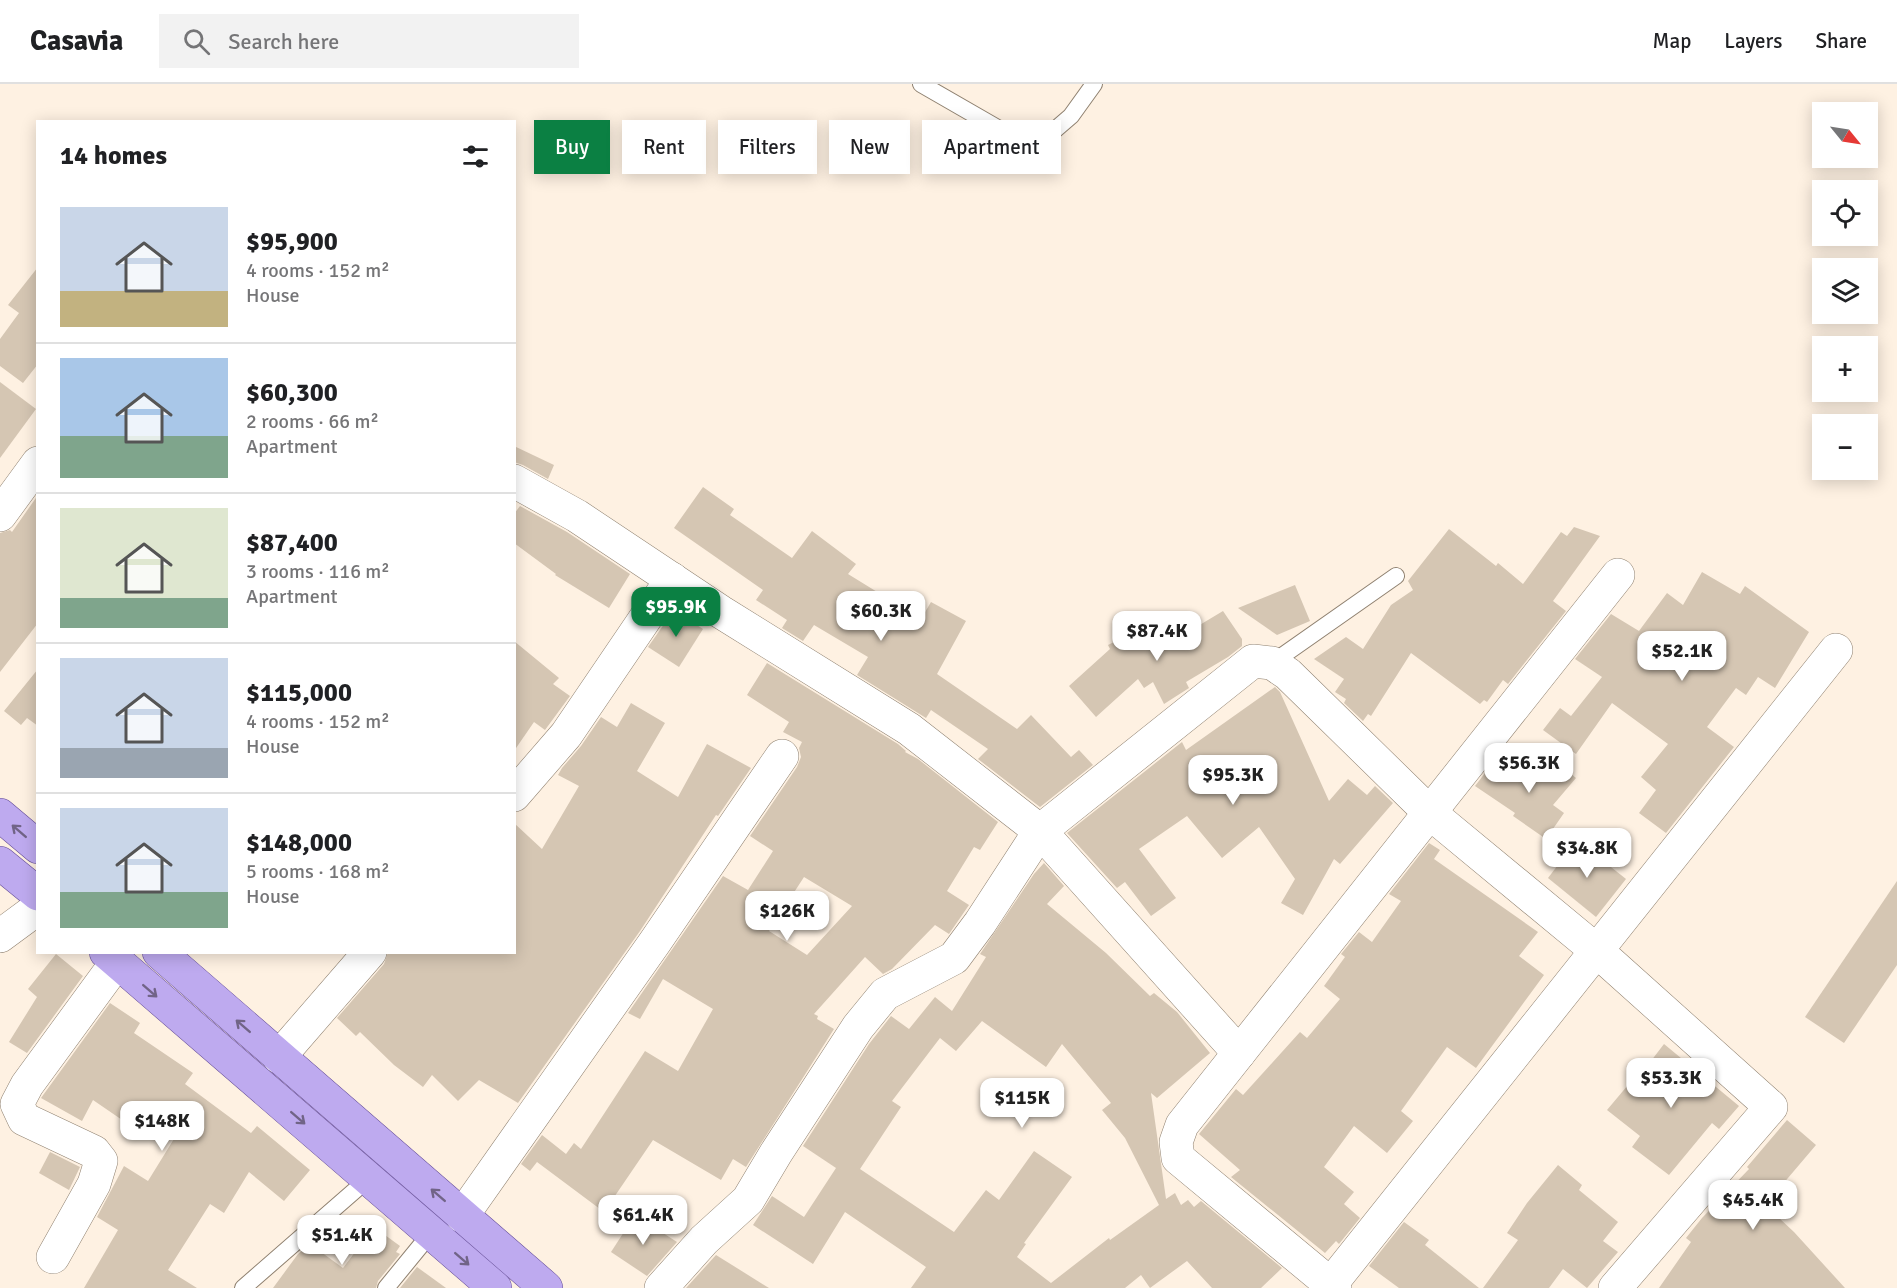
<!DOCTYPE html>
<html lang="en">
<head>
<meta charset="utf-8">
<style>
	body { margin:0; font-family:Signika,sans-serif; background:#f2f2f2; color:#202124; height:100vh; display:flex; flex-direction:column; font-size:22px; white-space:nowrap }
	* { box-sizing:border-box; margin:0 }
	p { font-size:20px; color:#757577 }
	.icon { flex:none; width:33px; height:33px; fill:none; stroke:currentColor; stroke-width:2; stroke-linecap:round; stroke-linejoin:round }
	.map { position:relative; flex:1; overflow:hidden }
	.sheet { position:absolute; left:36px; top:36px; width:480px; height:834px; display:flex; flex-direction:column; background:#fff; border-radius:0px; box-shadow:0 3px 15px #0003 }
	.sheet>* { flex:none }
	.banner { position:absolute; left:534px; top:36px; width:570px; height:54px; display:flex; gap:12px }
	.needle { width:39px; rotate:120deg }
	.buttons { position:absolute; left:1812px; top:18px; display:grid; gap:12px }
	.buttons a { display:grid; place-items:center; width:66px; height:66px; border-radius:0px; background:#fff; box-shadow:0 3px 15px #0003; font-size:30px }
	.price { position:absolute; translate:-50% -51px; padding:0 14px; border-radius:12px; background:#fff; color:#222; font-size:20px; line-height:39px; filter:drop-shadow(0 2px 3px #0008) }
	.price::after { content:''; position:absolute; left:50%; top:36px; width:18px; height:14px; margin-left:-9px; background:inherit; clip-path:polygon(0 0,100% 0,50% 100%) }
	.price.selected { background:#0b8043; color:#fff }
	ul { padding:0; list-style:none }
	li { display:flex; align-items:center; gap:18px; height:150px; padding:0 24px }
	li+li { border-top:2px solid #e0e0e0 }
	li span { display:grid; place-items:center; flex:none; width:168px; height:120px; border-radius:0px; color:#555 }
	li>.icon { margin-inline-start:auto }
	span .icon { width:72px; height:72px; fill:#fffc; stroke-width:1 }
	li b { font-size:26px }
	h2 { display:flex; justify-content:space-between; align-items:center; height:72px; padding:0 24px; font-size:26px }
	.tag { padding:0 21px; border-radius:0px; background:#fff; box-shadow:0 3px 15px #0003; font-size:21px; line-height:54px }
	.tag.selected { background:#0b8043; color:#fff }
	header { display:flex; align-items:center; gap:36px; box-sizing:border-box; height:84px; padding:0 30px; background:#fff; border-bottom:2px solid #e0e0e0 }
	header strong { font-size:28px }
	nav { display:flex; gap:33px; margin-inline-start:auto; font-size:21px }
	.search { width:420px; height:54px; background:#f2f2f2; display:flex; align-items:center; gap:15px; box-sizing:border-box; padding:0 21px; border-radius:0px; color:#757577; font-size:22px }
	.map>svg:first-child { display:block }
	.building { fill:#d5c6b3; fill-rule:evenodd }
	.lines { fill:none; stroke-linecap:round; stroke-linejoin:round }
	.service-casing { stroke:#8f8170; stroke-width:18 }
	.minor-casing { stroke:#8f8170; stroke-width:34 }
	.primary-casing { stroke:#664f98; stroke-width:34 }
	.service { stroke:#fff; stroke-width:16 }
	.minor { stroke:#fff; stroke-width:33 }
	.primary { stroke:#beaaef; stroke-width:33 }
	.oneway { stroke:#716487 }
</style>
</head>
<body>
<header>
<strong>Casavia</strong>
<div class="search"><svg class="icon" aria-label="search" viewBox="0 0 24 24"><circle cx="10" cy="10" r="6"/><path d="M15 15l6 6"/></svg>Search here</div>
<nav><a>Map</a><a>Layers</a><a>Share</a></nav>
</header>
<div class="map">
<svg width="1897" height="1204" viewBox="0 0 1897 1204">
	<rect width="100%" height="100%" fill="#fef1e2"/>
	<g class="building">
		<polygon points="38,183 38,280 23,299 0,282 0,255 19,229 8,221"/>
		<polygon points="0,298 36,325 0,374"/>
		<polygon points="514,362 554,381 548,395 523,381 514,378"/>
		<polygon points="703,403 734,425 730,431 792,474 812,447 856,480 848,490 921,535 931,518 966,537 937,590 1017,645 1031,631 1071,673 1079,666 1093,681 1040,723 978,675 988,665 931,626 926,634 857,591 868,573 814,541 803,557 782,544 787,536 756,516 763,506 674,444"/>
		<polygon points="38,411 38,539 0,588 0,449 10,446 12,448"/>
		<polygon points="520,422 567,448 630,490 609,524 555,491 556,490 514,459 514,430"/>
		<polygon points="1574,443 1600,452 1553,517 1566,527 1508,600 1503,596 1487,618 1484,616 1480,620 1411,569 1371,632 1368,630 1363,637 1344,619 1346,615 1335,608 1344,595 1314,575 1346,553 1363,565 1391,521 1413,506 1408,497 1449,445 1496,482 1498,479 1523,500 1561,448 1567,452"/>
		<polygon points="1702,488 1740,510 1745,502 1809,548 1775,604 1758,593 1746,611 1736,604 1707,643 1734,663 1666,749 1639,729 1656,706 1641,693 1668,660 1612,619 1576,670 1543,646 1560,624 1571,632 1602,593 1575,575 1611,530 1639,547 1667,509 1683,521"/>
		<polygon points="1295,501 1310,537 1277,551 1238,524"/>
		<polygon points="674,526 703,545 679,583 648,563"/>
		<polygon points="1223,527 1242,555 1242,562 1228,573 1186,598 1189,604 1164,620 1153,598 1144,604 1138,595 1096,633 1069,602 1110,565 1108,561 1148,541 1157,560 1196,538 1198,542"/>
		<polygon points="514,557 559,594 553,600 570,612 545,646 534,638 514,667"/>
		<path d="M 767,579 L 898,660 L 906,667 L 905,668 L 918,675 L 998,738 L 980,766 L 974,763 L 947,807 L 969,821 L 949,850 L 935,841 L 892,885 L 883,890 L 865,873 L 814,930 L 818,932 L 817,935 L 834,945 L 746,1083 L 733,1075 L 721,1096 L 653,1056 L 604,1128 L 537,1078 L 530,1087 L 521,1080 L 542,1051 L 566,1070 L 574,1059 L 581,1065 L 645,967 L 678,987 L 713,925 L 663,895 L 640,935 L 628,929 L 723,792 L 748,806 L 773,767 L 750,752 L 797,683 L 801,673 L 799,664 L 802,658 L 783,648 L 789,638 L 747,611 ZM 804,793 L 852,822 L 807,871 L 769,847 Z"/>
		<polygon points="38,585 38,642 27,634 21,641 4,627"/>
		<polygon points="1275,603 1280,608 1329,717 1348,695 1367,711 1375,702 1393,719 1340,780 1334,775 1303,831 1281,819 1295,795 1259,743 1222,774 1187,732 1139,765 1176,814 1151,832 1125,798 1117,804 1067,749 1182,658 1186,666"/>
		<polygon points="631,619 665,639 637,687 678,713 707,660 751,684 718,732 716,731 640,847 518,1019 479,996 458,1017 432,991 423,1003 394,981 360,948 356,952 337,934 384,880 388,868 514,868 514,739 542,765 579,702 558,691 562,684 581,662 601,633 617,643"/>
		<polygon points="1552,674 1576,694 1553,721 1564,729 1546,755 1513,732 1515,729 1475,702 1496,675 1531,699"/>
		<polygon points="1577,756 1626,795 1596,833 1548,794"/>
		<polygon points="1429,759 1440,766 1434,775 1538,848 1519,872 1544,891 1476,984 1447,963 1401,1027 1413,1037 1387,1069 1354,1042 1324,1083 1354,1108 1344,1120 1360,1134 1339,1160 1336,1157 1325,1169 1231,1093 1240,1086 1199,1050 1236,1005 1243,1011 1300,948 1307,954 1340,915 1324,902 1345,873 1341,870 1359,848 1372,858 1401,817 1389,810"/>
		<path d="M 1044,779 L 1064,802 L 1047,820 L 1106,869 L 1150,912 L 1154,909 L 1177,928 L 1210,969 L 1157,1014 L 1151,1009 L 1166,1115 L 1175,1109 L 1181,1121 L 1188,1116 L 1194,1123 L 1201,1117 L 1282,1184 L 1261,1204 L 1212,1204 L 1187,1177 L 1150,1204 L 1141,1191 L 1125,1204 L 911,1204 L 926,1183 L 845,1128 L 813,1180 L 753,1141 L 772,1112 L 804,1133 L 836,1084 L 803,1062 L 869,960 L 891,932 L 909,945 L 935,913 L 952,927 L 986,873 L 980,870 L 1034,790 ZM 982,937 L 1046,983 L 1062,960 L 1111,1019 L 1102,1026 L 1125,1054 L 1159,1121 L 1110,1156 L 1109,1154 L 1051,1199 L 1017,1173 L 1026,1160 L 1024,1159 L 1072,1093 L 1034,1067 L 999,1116 L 986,1106 L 954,1148 L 860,1085 L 901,1023 L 892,1017 L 940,954 L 956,967 Z"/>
		<polygon points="1897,797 1897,881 1844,959 1805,933"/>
		<polygon points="56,870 83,892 27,969 9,958 37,913 28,905"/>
		<polygon points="110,919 140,939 134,949 193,989 185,1000 251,1049 257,1042 310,1086 284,1117 249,1088 224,1129 210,1120 168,1186 197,1204 84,1204 118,1146 97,1133 124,1082 148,1097 177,1050 140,1023 128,1040 93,1016 82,1037 41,1014"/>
		<polygon points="1664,960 1739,1022 1719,1045 1712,1039 1669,1091 1632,1063 1640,1052 1607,1026 1628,1001 1631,1003"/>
		<polygon points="1787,1036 1816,1061 1765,1121 1794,1148 1845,1204 1659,1204 1691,1158 1686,1154 1702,1134 1749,1085 1747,1083"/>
		<polygon points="50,1068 80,1083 69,1106 39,1089"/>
		<polygon points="1558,1081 1582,1101 1579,1106 1618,1138 1603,1157 1618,1168 1587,1204 1563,1185 1549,1204 1483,1204 1518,1156 1507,1149 1527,1119"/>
		<polygon points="635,1131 677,1158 647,1192 611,1168"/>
		<polygon points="1404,1138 1429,1156 1425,1161 1479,1204 1399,1204 1369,1182"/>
		<polygon points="374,1143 400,1162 396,1168 400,1170 378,1197 376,1204 273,1204 298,1170 310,1160 343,1184"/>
		<polygon points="716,1171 769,1204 686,1204"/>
		<polygon points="417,1183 446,1204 400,1204"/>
	</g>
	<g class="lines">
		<defs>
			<g id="service">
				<polyline points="921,0 1020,57 1049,51 1071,32 1094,0"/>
				<polyline points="1272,579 1396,492"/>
				<polyline points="243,1204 368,1095"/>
				<polyline points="386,1204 431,1149"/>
			</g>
			<g id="minor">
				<polyline points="514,397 577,432 721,528 909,645 1040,747 1239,969"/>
				<polyline points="0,431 38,379"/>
				<polyline points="514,711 566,651 672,495"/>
				<polyline points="0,852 38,824"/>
				<polyline points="279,973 370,868"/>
				<polyline points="462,1132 655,858 782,672"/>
				<polyline points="53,1173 94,1100 101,1077 94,1068 24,1035 17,1020 27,1001 117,878"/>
				<polyline points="1331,1200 1836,566"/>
				<polyline points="661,1204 704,1156 748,1116 776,1069 858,943 885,910 954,874 980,839 1040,747 1253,577 1272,579 1288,590 1430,729 1597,867 1771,1023 1615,1204"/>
				<polyline points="1335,1204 1178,1074 1176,1058 1182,1041 1618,491"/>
			</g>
			<g id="primary">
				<polyline points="0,731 38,763"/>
				<polyline points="0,779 38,810"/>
				<polyline points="106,868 495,1204"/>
				<polyline points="159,868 546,1204"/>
			</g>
		</defs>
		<use href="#service" class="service-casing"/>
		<use href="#minor" class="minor-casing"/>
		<use href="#primary" class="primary-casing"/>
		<use href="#service" class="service"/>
		<use href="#minor" class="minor"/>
		<use href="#primary" class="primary"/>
	</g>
	<defs><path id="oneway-shaft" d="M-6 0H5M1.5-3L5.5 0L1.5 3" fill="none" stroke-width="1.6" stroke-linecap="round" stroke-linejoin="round" transform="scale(1.5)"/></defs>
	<g class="oneway">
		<use href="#oneway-shaft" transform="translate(19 747) rotate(-139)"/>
		<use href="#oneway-shaft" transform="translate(150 907) rotate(41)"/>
		<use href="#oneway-shaft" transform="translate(243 942) rotate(-139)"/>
		<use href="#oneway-shaft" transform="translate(298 1034) rotate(41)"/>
		<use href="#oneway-shaft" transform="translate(438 1111) rotate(-139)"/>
		<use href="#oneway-shaft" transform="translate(462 1175) rotate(41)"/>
	</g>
</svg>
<div class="buttons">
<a><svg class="needle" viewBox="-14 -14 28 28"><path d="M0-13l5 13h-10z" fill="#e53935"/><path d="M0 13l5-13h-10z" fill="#757577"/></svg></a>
<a><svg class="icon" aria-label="locate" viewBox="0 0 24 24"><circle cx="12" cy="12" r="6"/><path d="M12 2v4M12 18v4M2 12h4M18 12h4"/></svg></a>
<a><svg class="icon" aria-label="layers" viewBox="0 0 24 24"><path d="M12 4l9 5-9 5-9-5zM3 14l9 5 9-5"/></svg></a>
<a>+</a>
<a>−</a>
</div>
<b class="price selected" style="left:676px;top:554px">$95.9K</b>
<b class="price" style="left:881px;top:558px">$60.3K</b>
<b class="price" style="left:1157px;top:578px">$87.4K</b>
<b class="price" style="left:1682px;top:598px">$52.1K</b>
<b class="price" style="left:1529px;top:710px">$56.3K</b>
<b class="price" style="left:1233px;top:722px">$95.3K</b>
<b class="price" style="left:1587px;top:795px">$34.8K</b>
<b class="price" style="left:787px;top:858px">$126K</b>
<b class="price" style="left:1671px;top:1025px">$53.3K</b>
<b class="price" style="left:1022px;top:1045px">$115K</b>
<b class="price" style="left:162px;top:1068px">$148K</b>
<b class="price" style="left:1753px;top:1147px">$45.4K</b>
<b class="price" style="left:643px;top:1162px">$61.4K</b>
<b class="price" style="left:342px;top:1182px">$51.4K</b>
<div class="banner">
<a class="tag selected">Buy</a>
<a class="tag">Rent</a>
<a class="tag">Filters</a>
<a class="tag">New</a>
<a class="tag">Apartment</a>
</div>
<section class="sheet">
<h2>14 homes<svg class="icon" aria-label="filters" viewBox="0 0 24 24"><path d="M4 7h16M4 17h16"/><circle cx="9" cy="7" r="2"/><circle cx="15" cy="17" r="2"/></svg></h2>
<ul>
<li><span style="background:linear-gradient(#c9d6e8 70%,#c2b280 0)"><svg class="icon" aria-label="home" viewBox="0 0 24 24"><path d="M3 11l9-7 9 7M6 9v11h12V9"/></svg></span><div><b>$95,900</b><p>4 rooms · 152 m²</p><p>House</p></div></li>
<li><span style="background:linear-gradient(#a9c7e8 65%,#7fa58c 0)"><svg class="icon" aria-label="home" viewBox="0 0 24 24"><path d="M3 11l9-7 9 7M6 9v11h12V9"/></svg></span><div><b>$60,300</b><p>2 rooms · 66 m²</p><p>Apartment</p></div></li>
<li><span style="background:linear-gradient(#dfe7d0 75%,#7fa58c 0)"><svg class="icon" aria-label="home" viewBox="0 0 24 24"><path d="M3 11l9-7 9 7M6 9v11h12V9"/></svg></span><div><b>$87,400</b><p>3 rooms · 116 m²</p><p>Apartment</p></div></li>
<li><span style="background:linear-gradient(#c9d6e8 75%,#9aa5b1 0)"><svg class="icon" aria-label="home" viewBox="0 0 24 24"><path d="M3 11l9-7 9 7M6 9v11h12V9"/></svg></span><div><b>$115,000</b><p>4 rooms · 152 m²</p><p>House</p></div></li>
<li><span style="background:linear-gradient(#c9d6e8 70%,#7fa58c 0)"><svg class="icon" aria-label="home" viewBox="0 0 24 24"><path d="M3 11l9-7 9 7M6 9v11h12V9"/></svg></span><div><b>$148,000</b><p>5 rooms · 168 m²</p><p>House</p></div></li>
</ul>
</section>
</div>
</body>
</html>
